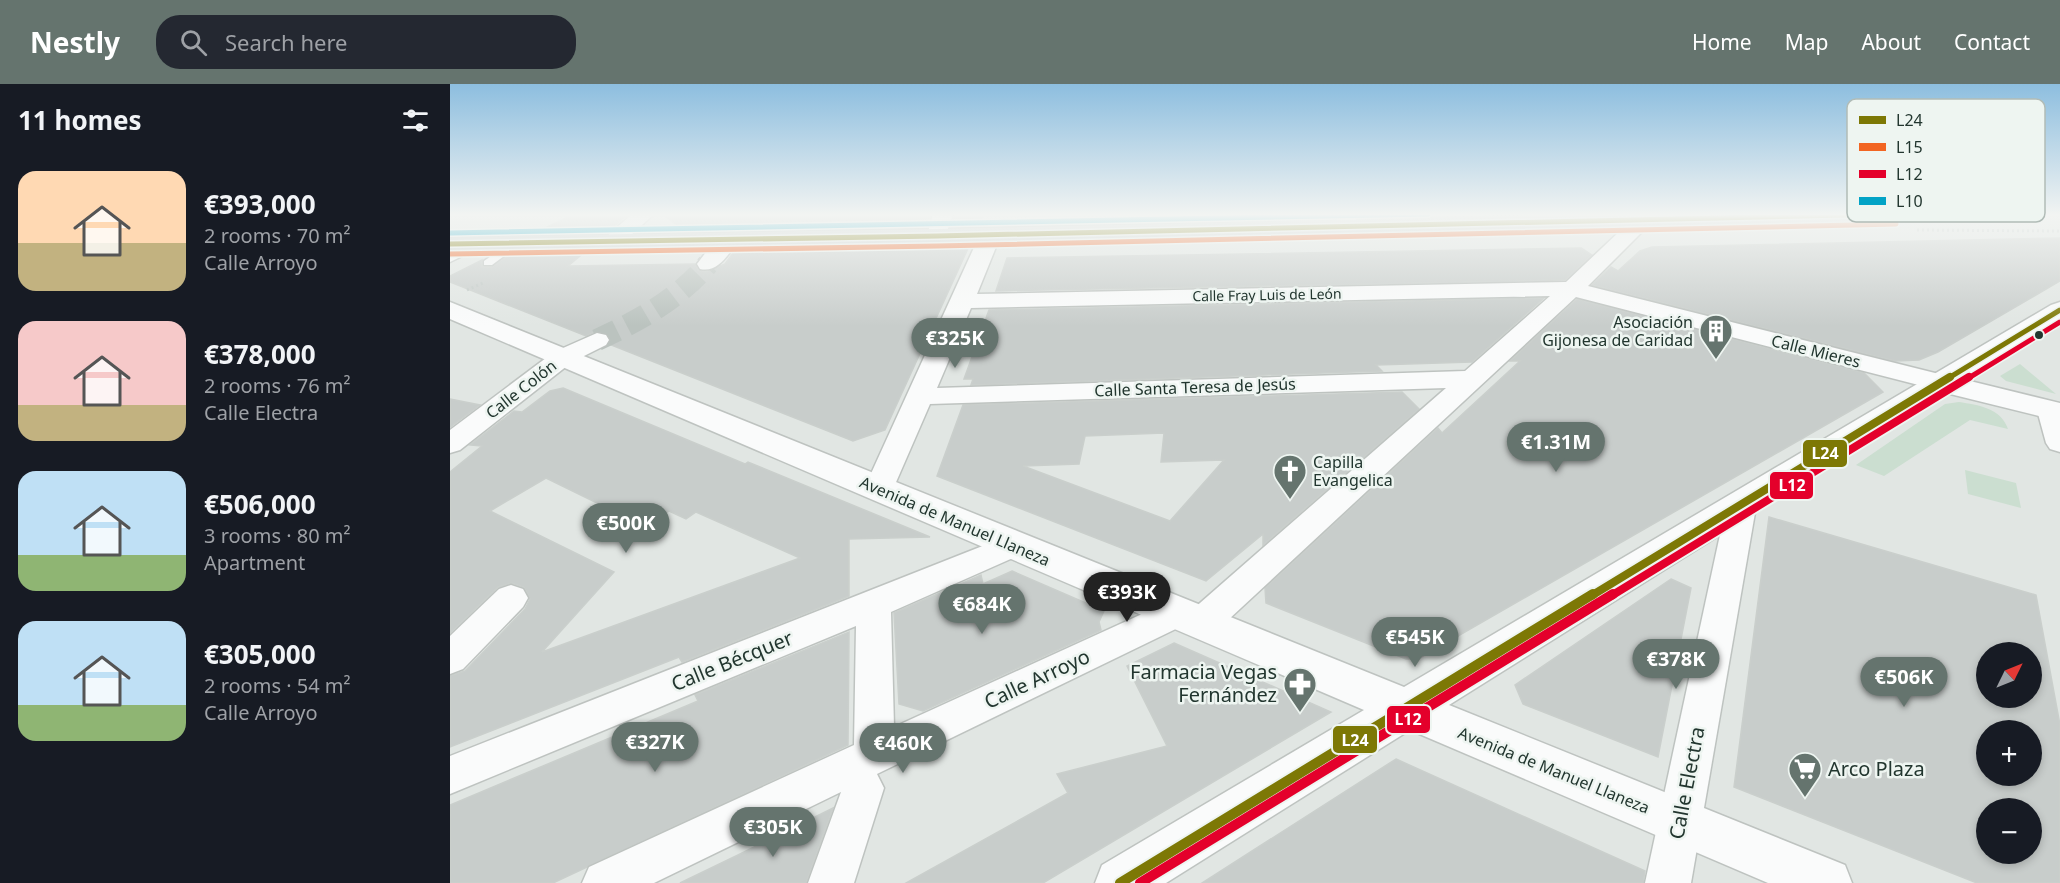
<!DOCTYPE html>
<html lang="en">
<head>
<meta charset="utf-8">
<style>
	body { margin:0; font-family:"Noto Sans",sans-serif; background:#242831; color:#f1f3f6; height:100vh; display:flex; flex-direction:column; font-size:22px; white-space:nowrap }
	* { box-sizing:border-box; margin:0 }
	p { font-size:20px; color:#9ea1a6 }
	.icon { flex:none; width:33px; height:33px; fill:none; stroke:currentColor; stroke-width:2; stroke-linecap:round; stroke-linejoin:round }
	.map { position:relative; flex:1; overflow:hidden }
	.panel { display:flex; flex-direction:column; background:#171b24; width:450px }
	.panel>* { flex:none }
	.needle { width:39px; rotate:47deg }
	.tools { position:absolute; left:1526px; top:558px; display:grid; gap:12px }
	.tools a { display:grid; place-items:center; width:66px; height:66px; border-radius:50%; background:#171b24; box-shadow:0 3px 9px #0003; font-size:30px }
	.price { position:absolute; translate:-50% -51px; padding:0 14px; border-radius:21px; background:#65746e; color:#fff; font-size:20px; line-height:39px; filter:drop-shadow(0 2px 3px #0008) }
	.price::after { content:''; position:absolute; left:50%; top:36px; width:18px; height:14px; margin-left:-9px; background:inherit; clip-path:polygon(0 0,100% 0,50% 100%) }
	.price.selected { background:#222; color:#fff }
	ul { padding:0; list-style:none }
	li { display:flex; align-items:center; gap:18px; height:150px; padding:0 18px }
	li span { display:grid; place-items:center; flex:none; width:168px; height:120px; border-radius:18px; color:#555 }
	li>.icon { margin-inline-start:auto }
	span .icon { width:72px; height:72px; fill:#fffc; stroke-width:1 }
	li b { font-size:26px }
	h2 { display:flex; justify-content:space-between; align-items:center; height:72px; padding:0 18px; font-size:26px }
	header { display:flex; align-items:center; gap:36px; box-sizing:border-box; height:84px; padding:0 30px; background:#65746e; color:#fff }
	header strong { font-size:28px }
	nav { display:flex; gap:33px; margin-inline-start:auto; font-size:21px }
	.search { width:420px; height:54px; background:#242831; display:flex; align-items:center; gap:15px; box-sizing:border-box; padding:0 21px; border-radius:24px; color:#9ea1a6; font-size:22px }
	main { display:flex; flex:1; min-height:0 }
	.map>svg:first-child { display:block }
	.green { fill:#cbded0 }
	.building { fill:#c8cdcb; stroke:#cacfcc; stroke-width:1.5; fill-rule:evenodd }
	.lines { fill:none; stroke-linecap:round; stroke-linejoin:round }
	.street-tunnel { stroke:#bbc3bf; stroke-width:22; stroke-dasharray:22 11; stroke-linecap:butt }
	.lane-casing { stroke:#bec3c0; stroke-width:3 }
	.street-casing { stroke:#bec3c0; stroke-width:3 }
	.secondary-casing { stroke:#bec3c0; stroke-width:3 }
	.primary-casing { stroke:#bcc3bf; stroke-width:3 }
	.path { stroke:#bfc7c4; stroke-width:3; stroke-dasharray:2 3; stroke-linecap:butt }
	.lane { fill:#fafbfb; fill-rule:evenodd }
	.street { fill:#fafbfb; fill-rule:evenodd }
	.secondary { fill:#fafbfb; fill-rule:evenodd }
	.primary { fill:#cdd3d1; fill-rule:evenodd }
	.bus-1-far2-casing { stroke:#eef5f1; stroke-width:8 }
	.bus-1-far1-casing { stroke:#eef5f1; stroke-width:12 }
	.bus-1-casing { stroke:#eef5f1; stroke-width:14 }
	.bus-2-casing { stroke:#eef5f1; stroke-width:8 }
	.bus-3-far2-casing { stroke:#eef5f1; stroke-width:8 }
	.bus-3-far1-casing { stroke:#eef5f1; stroke-width:12 }
	.bus-3-casing { stroke:#eef5f1; stroke-width:14 }
	.bus-4-casing { stroke:#eef5f1; stroke-width:8 }
	.bus-1-far2 { stroke:#7d7805; stroke-width:5 }
	.bus-1-far1 { stroke:#7d7805; stroke-width:8 }
	.bus-1 { stroke:#7d7805; stroke-width:10 }
	.bus-2 { stroke:#f26522; stroke-width:5 }
	.bus-3-far2 { stroke:#e4002b; stroke-width:5 }
	.bus-3-far1 { stroke:#e4002b; stroke-width:8 }
	.bus-3 { stroke:#e4002b; stroke-width:10 }
	.bus-4 { stroke:#02a3c6; stroke-width:5 }
	.bus-dot { fill:#22362f; stroke:#eef5f1; stroke-width:2 }
	.labels { text-anchor:middle; stroke-width:5; stroke-linejoin:round; paint-order:stroke }
	.far-street-label { font-size:14px; fill:#22362f; stroke:#eef5f1 }
	.poi-label { font-size:16px; fill:#22362f; stroke:#eef5f1; text-anchor:end }
	.street-label { font-size:16px; fill:#22362f; stroke:#eef5f1 }
	.near-street-label { font-size:20px; fill:#22362f; stroke:#eef5f1 }
	.near-poi-label { font-size:20px; fill:#22362f; stroke:#eef5f1; text-anchor:end }
	.key { fill:#eef5f1; stroke:#b1bcb7; stroke-width:1.5 }
	.key-label { font-size:16px; fill:#22362f }
	.line-badge { stroke:#eef5f1; stroke-width:2 }
	.badge-label { font-size:16px; text-anchor:middle; font-weight:bold; fill:#fff }
</style>
</head>
<body>
<header>
<strong>Nestly</strong>
<div class="search"><svg class="icon" aria-label="search" viewBox="0 0 24 24"><circle cx="10" cy="10" r="6"/><path d="M15 15l6 6"/></svg>Search here</div>
<nav><a>Home</a><a>Map</a><a>About</a><a>Contact</a></nav>
</header>
<main>
<section class="panel">
<h2>11 homes<svg class="icon" aria-label="filters" viewBox="0 0 24 24"><path d="M4 7h16M4 17h16"/><circle cx="9" cy="7" r="2"/><circle cx="15" cy="17" r="2"/></svg></h2>
<ul>
<li><span style="background:linear-gradient(#ffd9b3 60%,#c2b280 0)"><svg class="icon" aria-label="home" viewBox="0 0 24 24"><path d="M3 11l9-7 9 7M6 9v11h12V9"/></svg></span><div><b>€393,000</b><p>2 rooms · 70 m²</p><p>Calle Arroyo</p></div></li>
<li><span style="background:linear-gradient(#f6c9c9 70%,#c2b280 0)"><svg class="icon" aria-label="home" viewBox="0 0 24 24"><path d="M3 11l9-7 9 7M6 9v11h12V9"/></svg></span><div><b>€378,000</b><p>2 rooms · 76 m²</p><p>Calle Electra</p></div></li>
<li><span style="background:linear-gradient(#bfe0f5 70%,#8fb573 0)"><svg class="icon" aria-label="home" viewBox="0 0 24 24"><path d="M3 11l9-7 9 7M6 9v11h12V9"/></svg></span><div><b>€506,000</b><p>3 rooms · 80 m²</p><p>Apartment</p></div></li>
<li><span style="background:linear-gradient(#bfe0f5 70%,#8fb573 0)"><svg class="icon" aria-label="home" viewBox="0 0 24 24"><path d="M3 11l9-7 9 7M6 9v11h12V9"/></svg></span><div><b>€305,000</b><p>2 rooms · 54 m²</p><p>Calle Arroyo</p></div></li>
</ul>
</section>
<div class="map">
<svg width="1610" height="799" viewBox="0 0 1610 799">
	<rect width="100%" height="100%" fill="#e1e6e3"/>
	<g class="green">
		<polygon points="1570,280 1606,310 1556,297 1550,292"/>
		<path d="M 1509,318 C 1528,321 1551,324 1558,345 L 1520,336 L 1434,392 L 1406,381 L 1495,320 Z"/>
		<polygon points="1515,386 1566,399 1571,424 1518,410"/>
	</g>
	<g class="building">
		<polygon points="124,130 178,130 157,148 85,149"/>
		<polygon points="213,130 481,130 477,143 234,147"/>
		<polygon points="505,130 534,130 528,142 501,142"/>
		<polygon points="1610,154 1610,197 1488,268 1469,276 1445,277 1142,201 1161,183 1168,187 1190,167 1202,163"/>
		<polygon points="520,160 435,346 403,357 159,260 161,255 156,249 146,247 136,252 0,198 0,192 32,176 32,183 42,183 63,168 136,167 118,182 245,180 248,186 256,188 275,180 286,165"/>
		<polygon points="1131,164 1142,171 1115,196 546,207 557,174"/>
		<polygon points="1094,214 1022,278 926,281 932,287 521,301 523,295 514,295 539,226"/>
		<polygon points="1127,215 1414,289 1433,308 968,575 956,575 816,519 815,504 988,344 992,349 1070,277 1060,277"/>
		<path d="M 113,304 L 295,380 L 298,378 L 480,453 L 399,455 L 399,512 L 232,578 L 229,573 L 0,663 L 0,592 L 15,587 L 75,525 L 80,515 L 74,503 L 62,499 L 48,503 L 0,549 L 0,388 L 32,362 L 20,361 L 64,327 L 72,328 L 100,307 ZM 96,394 L 196,443 L 219,427 L 236,435 L 246,428 L 350,474 L 92,568 L 164,488 L 40,427 Z"/>
		<path d="M 952,308 L 969,325 L 813,461 L 813,450 L 756,497 L 487,392 L 513,321 ZM 714,349 L 711,378 L 774,376 L 720,437 L 573,382 L 629,380 L 635,352 Z"/>
		<polygon points="0,315 30,321 0,343"/>
		<path d="M 1319,433 L 1586,511 L 1610,641 L 1610,799 L 1527,799 L 1284,703 ZM 1536,568 L 1581,568 L 1581,614 L 1536,614 ZM 1536,646 L 1581,646 L 1581,692 L 1536,692 ZM 1536,724 L 1581,724 L 1581,770 L 1536,770 Z"/>
		<polygon points="562,487 654,527 649,538 651,546 473,627 449,620 444,529 531,491 533,500"/>
		<polygon points="1221,495 1241,504 1208,673 1073,620 1065,601"/>
		<polygon points="399,548 398,661 103,799 0,799 0,721 248,617 245,611"/>
		<polygon points="724,559 881,628 593,799 456,799 618,709 607,690 717,662 677,582"/>
		<polygon points="946,675 1195,787 1193,799 752,799"/>
		<polygon points="383,724 356,799 230,799 288,771"/>
	</g>
	<g class="lines">
		<path class="street-tunnel" d="M 147,256 C 190,236 227,216 258,180"/>
		<defs>
			<g id="lane">
				<polygon points="66,155 70,156 70,160 42,181 34,181 34,177"/>
				<polygon points="31,156 36,159 35,161 0,178 0,171"/>
			</g>
			<g id="street">
				<polygon points="182,130 204,130 169,162 162,164 155,162 152,158 155,154"/>
				<polygon points="483,130 503,130 494,156 480,156 477,152"/>
				<polygon points="885,130 905,130 908,143 905,147 891,147"/>
				<path d="M 1188,130 L 1210,130 L 1138,202 L 1501,293 L 1505,299 L 1501,305 L 1492,307 L 1126,213 L 764,549 L 751,553 L 738,549 L 734,541 L 427,690 L 434,704 L 404,799 L 358,799 L 391,708 L 204,799 L 132,799 L 139,783 L 404,661 L 406,542 L 0,710 L 0,672 L 563,450 L 574,453 L 579,461 L 574,469 L 441,528 L 444,643 L 714,520 L 726,516 L 738,520 L 742,526 L 996,304 L 480,320 L 440,412 L 429,415 L 418,412 L 414,405 L 532,146 L 546,146 L 549,150 L 546,163 L 527,210 L 1116,198 ZM 1100,212 L 1015,287 L 487,304 L 521,224 Z"/>
				<path d="M 280,150 L 287,152 L 290,156 L 287,160 C 276,172 268,189 250,185 L 247,180 C 255,169 267,153 280,150 Z"/>
				<polygon points="147,249 156,251 159,256 156,261 122,278 10,366 0,369 0,346 104,268"/>
				<polygon points="1601,318 1610,320 1610,368 1600,365 1596,359 1587,326 1591,320"/>
				<polygon points="1291,413 1302,416 1306,423 1241,799 1195,799 1276,423 1280,416"/>
				<polygon points="61,501 73,505 78,514 73,523 13,585 0,590 0,552 49,505"/>
			</g>
			<polygon id="secondary" points="0,218 954,603 1601,221 1610,218 1610,237 1516,296 1610,319 1610,333 1601,335 1496,309 999,621 1395,781 1402,799 1318,799 960,646 716,799 645,799 652,781 914,626 0,235"/>
			<polygon id="primary" points="1151,130 1457,130 1454,135 1446,136 487,159 0,167 0,153 487,145"/>
		</defs>
		<use href="#lane" class="lane-casing"/>
		<use href="#street" class="street-casing"/>
		<use href="#secondary" class="secondary-casing"/>
		<use href="#primary" class="primary-casing"/>
		<g class="path">
			<polyline points="1467,146 1610,147"/>
			<polyline points="17,206 33,199"/>
		</g>
		<use href="#lane" class="lane"/>
		<use href="#street" class="street"/>
		<use href="#secondary" class="secondary"/>
		<use href="#primary" class="primary"/>
		<defs>
			<g id="bus-1-far2">
				<polyline points="0,160 487,152 1436,130"/>
				<polyline points="1497,295 1610,226"/>
			</g>
			<polyline id="bus-1-far1" points="1141,512 1500,293"/>
			<polyline id="bus-1" points="670,799 1143,510"/>
			<polyline id="bus-2" points="0,170 487,162 1446,140"/>
			<polyline id="bus-3-far2" points="1517,295 1610,238"/>
			<polyline id="bus-3-far1" points="1161,512 1519,293"/>
			<polyline id="bus-3" points="690,799 1163,510"/>
			<polyline id="bus-4" points="0,149 978,130"/>
		</defs>
		<use href="#bus-1-far2" class="bus-1-far2-casing"/>
		<use href="#bus-1-far1" class="bus-1-far1-casing"/>
		<use href="#bus-1" class="bus-1-casing"/>
		<use href="#bus-2" class="bus-2-casing"/>
		<use href="#bus-3-far2" class="bus-3-far2-casing"/>
		<use href="#bus-3-far1" class="bus-3-far1-casing"/>
		<use href="#bus-3" class="bus-3-casing"/>
		<use href="#bus-4" class="bus-4-casing"/>
		<use href="#bus-1-far2" class="bus-1-far2"/>
		<use href="#bus-1-far1" class="bus-1-far1"/>
		<use href="#bus-1" class="bus-1"/>
		<use href="#bus-2" class="bus-2"/>
		<use href="#bus-3-far2" class="bus-3-far2"/>
		<use href="#bus-3-far1" class="bus-3-far1"/>
		<use href="#bus-3" class="bus-3"/>
		<use href="#bus-4" class="bus-4"/>
	</g>
	<linearGradient id="sky" x2="0" y2="1"><stop stop-color="#8dbedf"/><stop offset="0.54" stop-color="#f2f4f2"/><stop offset="1" stop-color="#f2f4f2" stop-opacity="0"/></linearGradient>
	<rect width="1610" height="242" fill="url(#sky)"/>
	<defs>
		<symbol id="building-pin" viewBox="-11 -11 22 30"><path d="M0 17L-7.5 6A9.5 9.5 0 1 1 7.5 6Z" fill="#65746e" stroke="#eef5f1"/><path d="M-4-6H4V6H1V3H-1V6H-4ZM-2.5-4.3h1.7v1.8h-1.7ZM.8-4.3h1.7v1.8H.8ZM-2.5-1h1.7V.8h-1.7ZM.8-1h1.7V.8H.8Z" fill="#fff"/></symbol>
		<symbol id="church-pin" viewBox="-11 -11 22 30"><path d="M0 17L-7.5 6A9.5 9.5 0 1 1 7.5 6Z" fill="#65746e" stroke="#eef5f1"/><path d="M-1.2-6h2.4v3.5h3.3v2.4h-3.3V6h-2.4V-.1h-3.3v-2.4h3.3Z" fill="#fff"/></symbol>
		<symbol id="pharmacy-pin" viewBox="-11 -11 22 30"><path d="M0 17L-7.5 6A9.5 9.5 0 1 1 7.5 6Z" fill="#65746e" stroke="#eef5f1"/><path d="M-2-6h4v4h4v4h-4v4h-4v-4h-4v-4h4Z" fill="#fff"/></symbol>
		<symbol id="supermarket-pin" viewBox="-11 -11 22 30"><path d="M0 17L-7.5 6A9.5 9.5 0 1 1 7.5 6Z" fill="#65746e" stroke="#eef5f1"/><path d="M-6-5.5h2.5l.6 2H6L4.5 2H-2.5L-4.4-4H-6ZM-1.5 3.2a1.3 1.3 0 1 0 .1 0ZM3 3.2a1.3 1.3 0 1 0 .1 0Z" fill="#fff"/></symbol>
	</defs>
	<g fill-rule="evenodd">
		<use href="#building-pin" x="1247" y="228" width="38" height="52"/>
		<use href="#church-pin" x="821" y="368" width="38" height="52"/>
		<use href="#pharmacy-pin" x="831" y="581" width="38" height="52"/>
		<use href="#supermarket-pin" x="1336" y="666" width="38" height="52"/>
	</g>
	<circle class="bus-dot" cx="1589" cy="251" r="5"/>
	<g class="labels">
		<g class="far-street-label">
			<text transform="translate(817 211) rotate(-1)" y="5">Calle Fray Luis de León</text>
		</g>
		<g class="poi-label">
			<text x="1243" y="244">Asociación<tspan x="1243" dy="18">Gijonesa de Caridad</tspan></text>
			<text x="863" y="384" text-anchor="start">Capilla<tspan x="863" dy="18">Evangelica</tspan></text>
		</g>
		<g class="street-label">
			<text transform="translate(1366 267) rotate(14)" y="6">Calle Mieres</text>
			<text transform="translate(745 303) rotate(-2)" y="6">Calle Santa Teresa de Jesús</text>
			<text transform="translate(71 305) rotate(-38)" y="6">Calle Colón</text>
			<text transform="translate(505 437) rotate(23)" y="6">Avenida de Manuel Llaneza</text>
			<text transform="translate(1104 686) rotate(22)" y="6">Avenida de Manuel Llaneza</text>
		</g>
		<g class="near-street-label">
			<text transform="translate(282 577) rotate(-22)" y="7">Calle Bécquer</text>
			<text transform="translate(587 595) rotate(-25)" y="7">Calle Arroyo</text>
			<text transform="translate(1237 699) rotate(-79)" y="7">Calle Electra</text>
		</g>
		<g class="near-poi-label">
			<text x="827" y="595">Farmacia Vegas<tspan x="827" dy="23">Fernández</tspan></text>
			<text x="1378" y="692" text-anchor="start">Arco Plaza</text>
		</g>
	</g>
	<rect x="1397" y="15" width="198" height="123" rx="9" class="key"/>
	<rect x="1409" y="32" width="27" height="8" fill="#7d7805"/>
	<rect x="1409" y="59" width="27" height="8" fill="#f26522"/>
	<rect x="1409" y="86" width="27" height="8" fill="#e4002b"/>
	<rect x="1409" y="113" width="27" height="8" fill="#02a3c6"/>
	<g class="key-label">
		<text x="1446" y="42">L24</text>
		<text x="1446" y="69">L15</text>
		<text x="1446" y="96">L12</text>
		<text x="1446" y="123">L10</text>
	</g>
	<g class="line-badge">
		<rect x="1352" y="355" width="46" height="29" rx="6" fill="#7d7805"/>
		<rect x="1319" y="387" width="45" height="29" rx="6" fill="#e4002b"/>
		<rect x="936" y="621" width="45" height="29" rx="6" fill="#e4002b"/>
		<rect x="882" y="641" width="46" height="29" rx="6" fill="#7d7805"/>
	</g>
	<g class="badge-label">
		<text x="1375" y="375">L24</text>
		<text x="1342" y="407">L12</text>
		<text x="958" y="641">L12</text>
		<text x="905" y="662">L24</text>
	</g>
</svg>
<div class="tools">
<a><svg class="needle" viewBox="-14 -14 28 28"><path d="M0-13l5 13h-10z" fill="#e53935"/><path d="M0 13l5-13h-10z" fill="#9ea1a6"/></svg></a>
<a>+</a>
<a>−</a>
</div>
<b class="price" style="left:505px;top:285px">€325K</b>
<b class="price" style="left:1106px;top:389px">€1.31M</b>
<b class="price" style="left:176px;top:470px">€500K</b>
<b class="price selected" style="left:677px;top:539px">€393K</b>
<b class="price" style="left:532px;top:551px">€684K</b>
<b class="price" style="left:965px;top:584px">€545K</b>
<b class="price" style="left:1226px;top:606px">€378K</b>
<b class="price" style="left:1454px;top:624px">€506K</b>
<b class="price" style="left:205px;top:689px">€327K</b>
<b class="price" style="left:453px;top:690px">€460K</b>
<b class="price" style="left:323px;top:774px">€305K</b>
</div>
</main>
</body>
</html>
